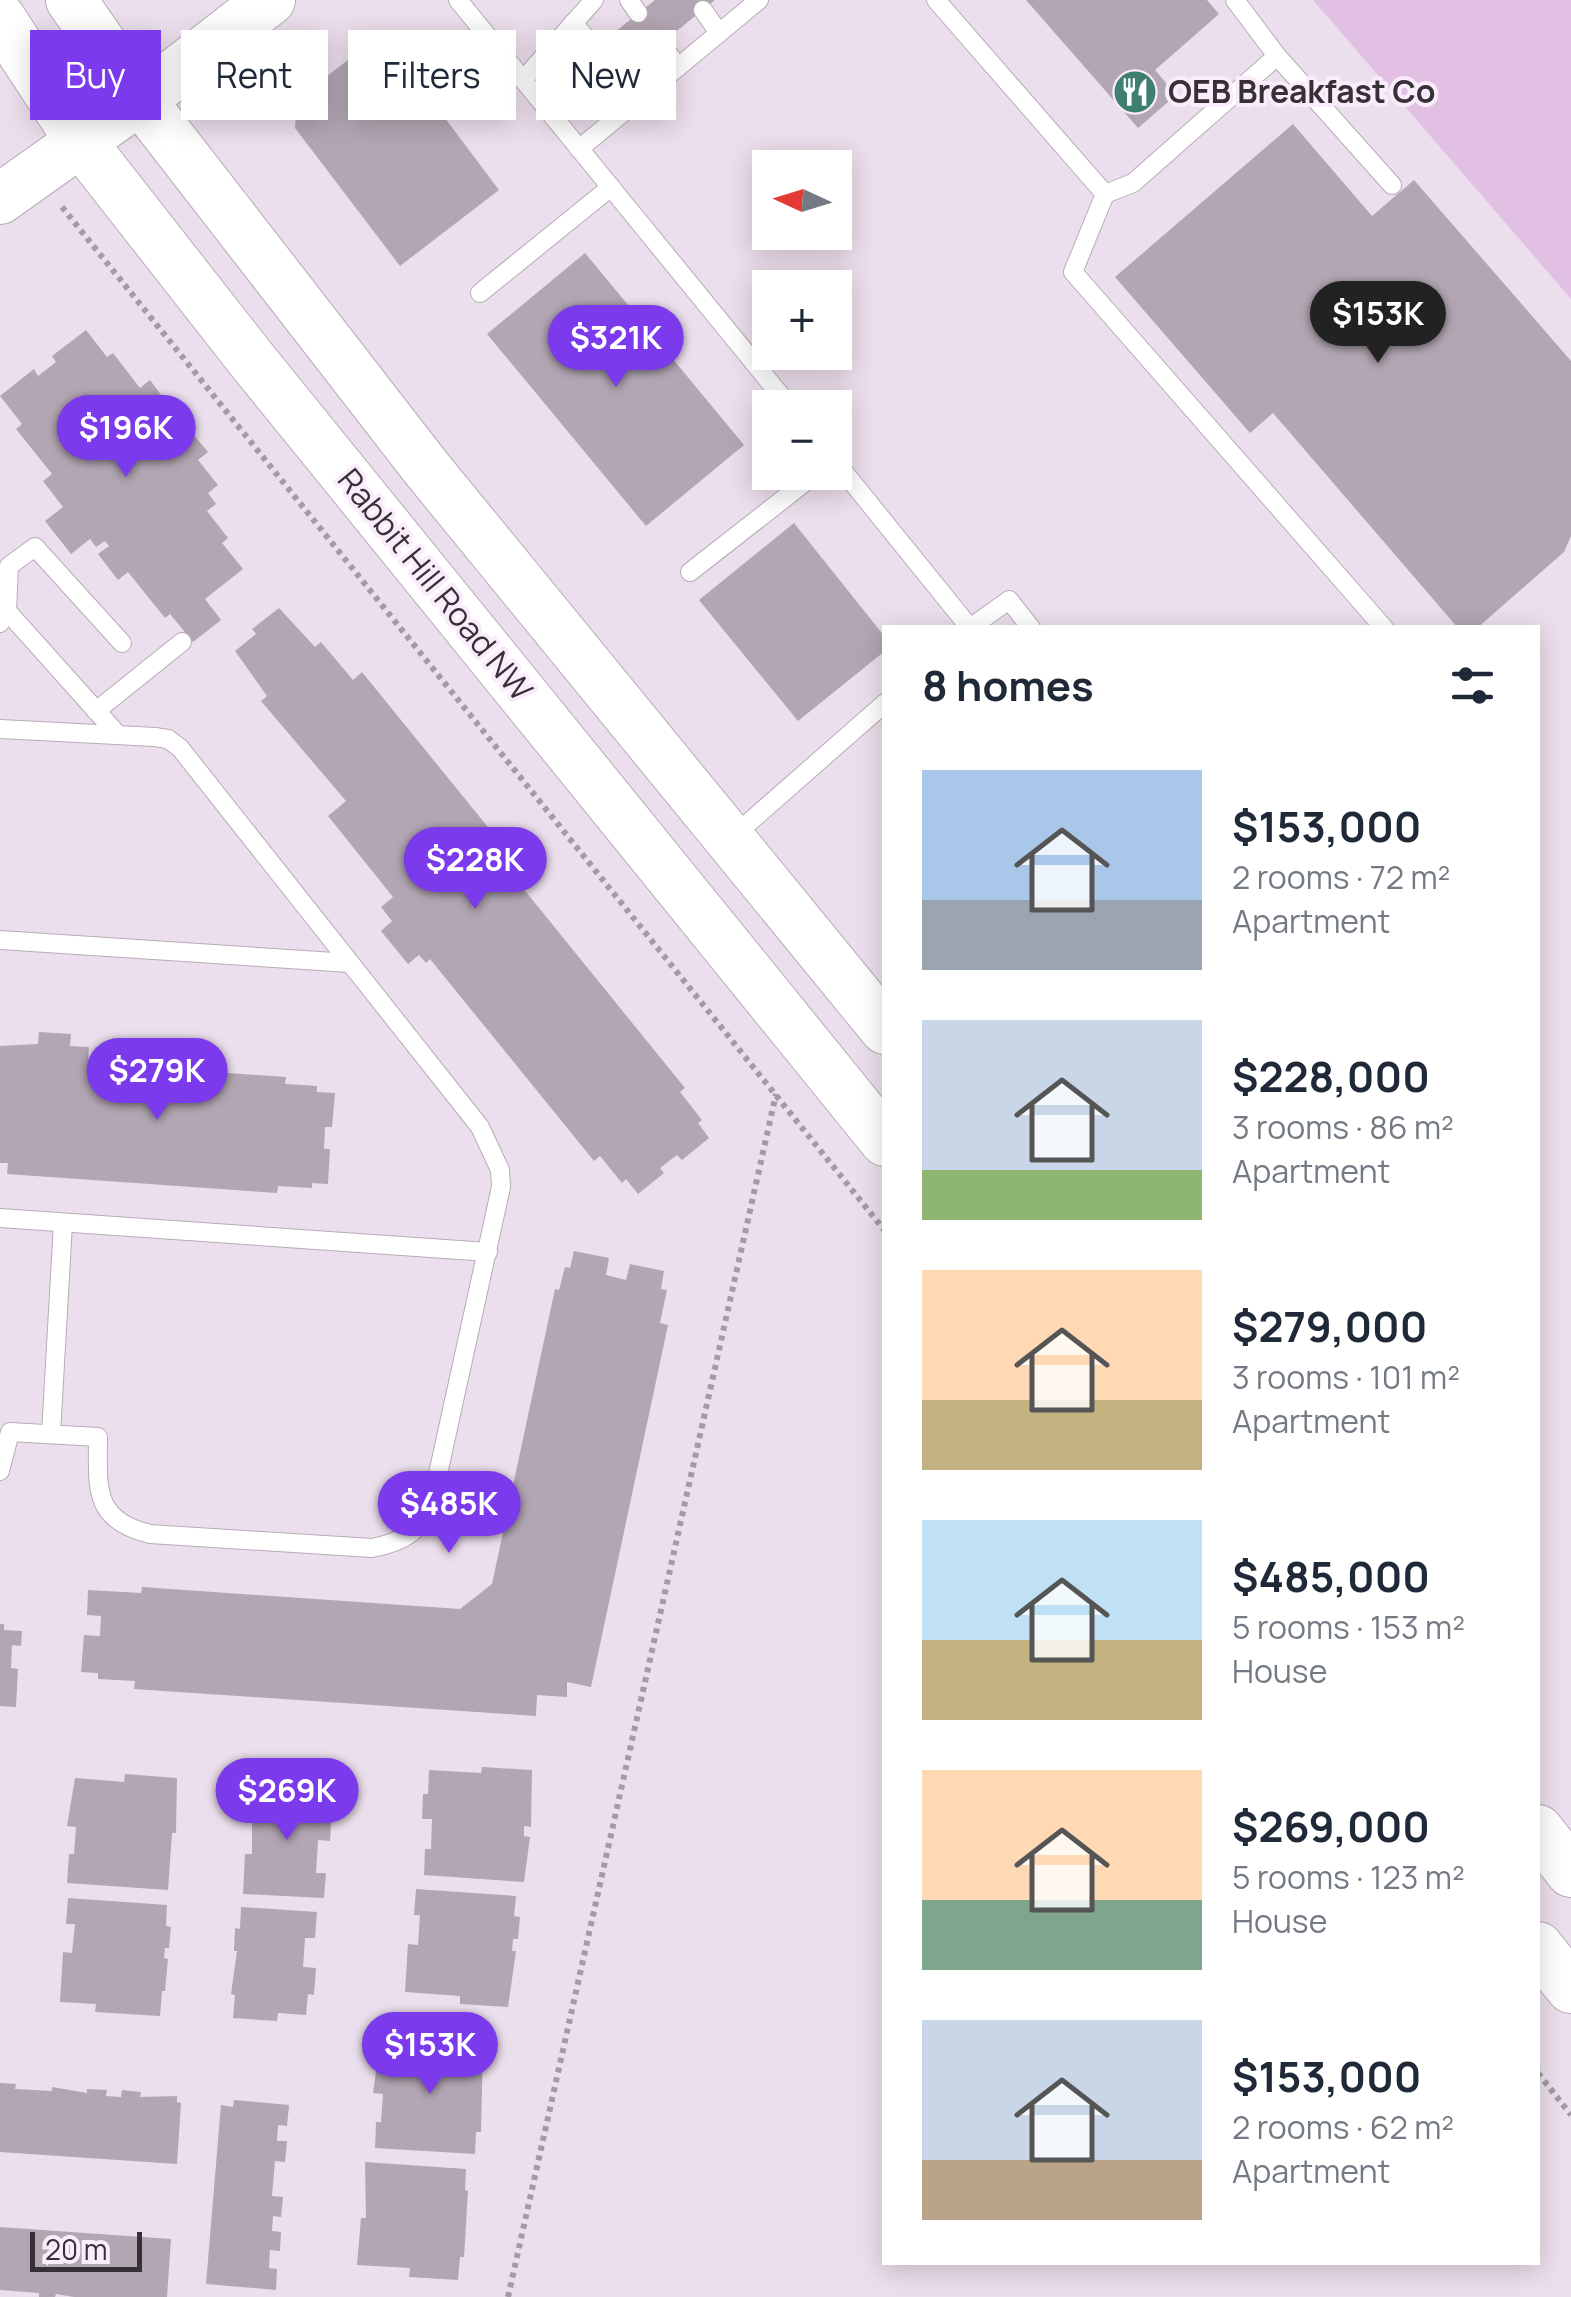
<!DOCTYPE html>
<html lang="en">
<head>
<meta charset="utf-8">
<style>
	body { margin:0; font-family:Manrope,sans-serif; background:#f2f2f3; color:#1f2937; height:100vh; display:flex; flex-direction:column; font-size:38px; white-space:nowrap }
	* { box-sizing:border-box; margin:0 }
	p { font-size:32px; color:#747a83 }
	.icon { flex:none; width:55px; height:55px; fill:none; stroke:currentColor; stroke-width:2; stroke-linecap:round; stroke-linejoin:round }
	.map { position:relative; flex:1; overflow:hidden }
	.details { position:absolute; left:882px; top:625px; width:658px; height:1640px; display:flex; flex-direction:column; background:#fff; border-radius:0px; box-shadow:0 5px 25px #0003 }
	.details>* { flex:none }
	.hud { position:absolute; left:30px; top:30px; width:702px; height:90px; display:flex; gap:20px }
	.needle { width:65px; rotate:274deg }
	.tools { position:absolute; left:752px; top:150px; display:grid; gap:20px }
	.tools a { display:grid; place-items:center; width:100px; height:100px; border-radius:0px; background:#fff; box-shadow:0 5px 25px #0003; font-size:50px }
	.scale { position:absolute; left:30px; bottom:25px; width:112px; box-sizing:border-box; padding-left:10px; border:5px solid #363136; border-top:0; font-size:28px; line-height:35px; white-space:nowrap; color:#363136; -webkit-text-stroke:8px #faecfa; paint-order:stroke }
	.price { position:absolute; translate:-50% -85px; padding:0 22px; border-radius:35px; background:#7c3aed; color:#fff; font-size:32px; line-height:65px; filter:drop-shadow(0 2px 5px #0008) }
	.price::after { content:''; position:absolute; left:50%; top:60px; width:30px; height:22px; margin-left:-15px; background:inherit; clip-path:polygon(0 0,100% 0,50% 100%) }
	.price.current { background:#222; color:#fff }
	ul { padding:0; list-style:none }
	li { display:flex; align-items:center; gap:30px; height:250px; padding:0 40px }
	li span { display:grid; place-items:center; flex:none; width:280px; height:200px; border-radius:0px; color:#555 }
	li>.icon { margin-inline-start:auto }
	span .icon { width:120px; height:120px; fill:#fffc; stroke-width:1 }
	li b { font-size:42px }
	h2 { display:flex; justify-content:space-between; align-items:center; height:120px; padding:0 40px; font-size:42px }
	.chip { padding:0 35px; border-radius:0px; background:#fff; box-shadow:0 5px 25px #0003; font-size:35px; line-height:90px }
	.chip.current { background:#7c3aed; color:#fff }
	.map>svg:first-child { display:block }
	.green { fill:#e2c0e4 }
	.building { fill:#b2a6b2 }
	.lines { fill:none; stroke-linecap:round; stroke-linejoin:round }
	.lane-casing { stroke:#b8abb8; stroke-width:20 }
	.secondary-casing { stroke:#b8abb8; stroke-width:52 }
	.path { stroke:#a39aa4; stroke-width:6; stroke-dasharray:5 5; stroke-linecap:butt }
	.lane { stroke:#fff; stroke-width:18 }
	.secondary { stroke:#fff; stroke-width:50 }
	.labels { text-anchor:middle; stroke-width:8; stroke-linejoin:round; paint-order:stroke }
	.poi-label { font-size:32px; font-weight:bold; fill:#363136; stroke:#faecfa; text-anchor:start }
	.street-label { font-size:32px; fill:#363136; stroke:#faecfa }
</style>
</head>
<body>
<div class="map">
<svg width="1571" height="2297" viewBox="0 0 1571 2297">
	<rect width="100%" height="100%" fill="#ecdfed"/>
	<polygon class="green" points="1313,0 1571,0 1571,299"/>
	<g class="building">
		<polygon points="655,0 715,0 589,102 565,72"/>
		<polygon points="1026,0 1207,0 1219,14 1155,70 1176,95 1138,128"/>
		<polygon points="382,34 499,190 400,266 295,128 297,99"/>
		<polygon points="1293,124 1372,216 1414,180 1571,361 1571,536 1564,552 1477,628 1458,628 1273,413 1250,433 1115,277"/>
		<polygon points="585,253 744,445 646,526 487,334"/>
		<polygon points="86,330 107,357 113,353 140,388 150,380 170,407 161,413 178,435 187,427 208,452 198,460 218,485 208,493 216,504 207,511 228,538 222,543 243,569 205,599 221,620 193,642 170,614 165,618 128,572 118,580 98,554 109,546 105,541 96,547 90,539 71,554 45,521 63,507 43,481 52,474 16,429 22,424 0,396 34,369 38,376 56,362 52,356"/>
		<polygon points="794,523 885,637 885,651 798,721 699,600"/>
		<polygon points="279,608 315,647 321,642 353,680 362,672 530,879 522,887 685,1088 680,1092 702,1120 698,1123 709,1138 682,1160 677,1155 660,1168 664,1173 638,1194 626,1179 622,1183 600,1156 594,1161 430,959 426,963 419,955 408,964 381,931 392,921 381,907 393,897 328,816 346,801 261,701 267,696 235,651 256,634 252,629"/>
		<polygon points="39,1032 71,1034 70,1046 89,1047 88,1063 286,1077 285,1084 317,1086 317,1092 335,1093 332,1127 325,1127 324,1149 330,1149 328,1184 312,1183 312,1188 278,1186 277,1193 7,1174 8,1163 0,1163 0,1046 38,1044"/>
		<polygon points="574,1251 609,1258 606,1275 626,1280 630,1264 664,1271 661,1289 667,1290 660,1323 668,1325 591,1687 567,1682 567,1697 537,1695 536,1716 134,1689 135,1681 98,1679 98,1673 81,1672 84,1635 100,1636 101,1616 87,1615 88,1590 141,1593 142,1587 460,1609 492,1584 555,1289 559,1290 565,1267 570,1268"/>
		<polygon points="0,1624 4,1624 4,1630 22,1631 21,1646 12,1645 11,1668 18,1669 16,1707 0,1706"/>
		<polygon points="482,1767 532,1770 531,1827 524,1826 524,1836 530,1837 524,1882 424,1875 425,1849 431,1849 432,1819 422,1819 423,1794 428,1794 429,1770 481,1773"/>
		<polygon points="125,1774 177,1778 176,1833 172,1833 168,1890 67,1883 69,1854 74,1854 76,1827 67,1826 75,1778 124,1782"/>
		<polygon points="257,1783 280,1784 280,1790 333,1793 330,1841 318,1840 316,1873 326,1873 324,1898 243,1894 245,1854 252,1854 252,1807 256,1808"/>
		<polygon points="416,1889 516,1896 514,1916 520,1917 518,1939 513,1939 512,1951 516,1951 508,2007 460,2004 460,1996 405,1992 408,1944 418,1945 420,1915 414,1915"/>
		<polygon points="68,1898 167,1905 166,1926 171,1927 169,1948 165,1948 164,1958 168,1959 165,1991 162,1991 160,2016 95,2012 96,2004 60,2002 63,1952 72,1953 75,1924 66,1924"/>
		<polygon points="241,1907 317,1912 315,1938 305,1938 303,1967 316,1968 314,1995 308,1994 306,2015 278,2013 277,2021 233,2018 235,1995 231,1994 237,1951 234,1951 235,1928 240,1929"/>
		<polygon points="433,2039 483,2043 481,2132 476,2132 475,2154 375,2148 376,2122 381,2122 383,2094 373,2093 380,2044 433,2047"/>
		<polygon points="0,2083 16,2084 15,2089 52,2091 52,2087 87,2093 87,2089 107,2090 106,2096 121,2097 122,2090 141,2092 140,2097 177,2096 177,2102 181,2103 177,2164 0,2152"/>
		<polygon points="234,2100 289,2105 287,2126 278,2125 277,2141 287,2141 285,2162 275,2161 272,2196 283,2197 281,2217 273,2216 272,2231 281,2232 280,2251 270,2250 269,2268 277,2269 276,2290 206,2284 221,2105 233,2107"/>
		<polygon points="365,2162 466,2169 465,2190 468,2191 464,2257 460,2257 458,2280 409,2277 410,2268 357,2265 361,2218 366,2218"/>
		<polygon points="0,2227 171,2239 167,2297 74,2297 56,2294 55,2297 39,2297 39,2293 0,2290"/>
	</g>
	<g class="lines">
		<defs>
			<g id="lane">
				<polyline points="458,0 791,408"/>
				<polyline points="629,0 638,13"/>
				<polyline points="936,0 1105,194 1073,272 1384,628"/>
				<polyline points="703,10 719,33"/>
				<polyline points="573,23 595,48"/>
				<polyline points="661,44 678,67"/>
				<polyline points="1277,56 1392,185"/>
				<polyline points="618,78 637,101"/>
				<polyline points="523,80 594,0"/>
				<polyline points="579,149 759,0"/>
				<polyline points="1105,194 1133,183 1277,56 1235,0"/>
				<polyline points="480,293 611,187"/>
				<polyline points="835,461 970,628 1009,600 1031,628"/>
				<polyline points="690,572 818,472"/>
				<polyline points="7,611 118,735"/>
				<polyline points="0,623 7,611 9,566 35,547 122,643"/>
				<polyline points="96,711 182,642"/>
				<path d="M 0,729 L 155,737 L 168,739 L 180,748 L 480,1127 L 500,1170 L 501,1187 L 432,1501 C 421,1532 403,1542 372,1548 L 150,1534 C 92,1520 98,1487 98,1437 L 10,1432 L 0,1471"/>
				<polyline points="730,839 885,703"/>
				<polyline points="0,940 350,963"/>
				<polyline points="0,1218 488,1252"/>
				<polyline points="51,1434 63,1223"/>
			</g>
			<g id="secondary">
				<polyline points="71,0 140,99 427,469 885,1029"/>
				<polyline points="0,18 81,142 251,359 885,1141"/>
				<polyline points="0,199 163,83 270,0"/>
				<polyline points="1538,1830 1571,1872"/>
				<polyline points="1538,1947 1571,1988"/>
			</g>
		</defs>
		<use href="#lane" class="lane-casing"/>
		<use href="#secondary" class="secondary-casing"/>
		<g class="path">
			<polyline points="62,207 885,1231"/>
			<polyline points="1538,2073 1571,2115"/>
			<polyline points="508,2297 776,1094"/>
		</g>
		<use href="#lane" class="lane"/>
		<use href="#secondary" class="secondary"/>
	</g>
	<defs>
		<symbol id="restaurant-disc" viewBox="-11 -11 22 22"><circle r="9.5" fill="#3e7f6f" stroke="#faecfa"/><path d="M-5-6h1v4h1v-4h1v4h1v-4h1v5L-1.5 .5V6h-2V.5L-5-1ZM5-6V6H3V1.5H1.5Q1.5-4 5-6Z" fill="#fff"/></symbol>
	</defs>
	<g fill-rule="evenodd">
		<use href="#restaurant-disc" x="1110" y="67" width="50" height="50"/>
	</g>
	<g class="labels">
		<g class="poi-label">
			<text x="1168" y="103">OEB Breakfast Co</text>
		</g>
		<g class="street-label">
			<text transform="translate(435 585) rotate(51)" y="11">Rabbit Hill Road NW</text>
		</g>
	</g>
</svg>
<div class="tools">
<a><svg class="needle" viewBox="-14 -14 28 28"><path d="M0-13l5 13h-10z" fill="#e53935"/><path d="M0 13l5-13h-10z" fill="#747a83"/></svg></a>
<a>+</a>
<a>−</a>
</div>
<div class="scale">20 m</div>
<b class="price current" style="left:1378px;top:366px">$153K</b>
<b class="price" style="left:616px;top:390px">$321K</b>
<b class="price" style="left:126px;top:480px">$196K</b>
<b class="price" style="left:475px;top:912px">$228K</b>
<b class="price" style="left:157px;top:1123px">$279K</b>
<b class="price" style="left:449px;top:1556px">$485K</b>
<b class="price" style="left:287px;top:1843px">$269K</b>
<b class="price" style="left:430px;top:2097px">$153K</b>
<div class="hud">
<a class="chip current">Buy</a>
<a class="chip">Rent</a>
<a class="chip">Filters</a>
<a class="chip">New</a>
</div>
<section class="details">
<h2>8 homes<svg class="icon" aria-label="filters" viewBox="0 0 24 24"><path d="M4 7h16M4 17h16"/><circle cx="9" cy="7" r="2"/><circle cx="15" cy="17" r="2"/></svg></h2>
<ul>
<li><span style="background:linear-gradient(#a9c7e8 65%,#9aa5b1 0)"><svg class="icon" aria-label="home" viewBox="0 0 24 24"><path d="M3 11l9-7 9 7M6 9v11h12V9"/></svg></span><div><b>$153,000</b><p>2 rooms · 72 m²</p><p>Apartment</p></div></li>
<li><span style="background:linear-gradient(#c9d6e8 75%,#8fb573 0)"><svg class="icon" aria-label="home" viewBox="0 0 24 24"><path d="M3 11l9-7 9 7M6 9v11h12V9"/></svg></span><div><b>$228,000</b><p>3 rooms · 86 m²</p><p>Apartment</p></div></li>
<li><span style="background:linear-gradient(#ffd9b3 65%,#c2b280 0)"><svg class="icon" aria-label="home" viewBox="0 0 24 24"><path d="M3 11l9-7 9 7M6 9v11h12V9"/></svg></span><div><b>$279,000</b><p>3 rooms · 101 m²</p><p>Apartment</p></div></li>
<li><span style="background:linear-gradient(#bfe0f5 60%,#c2b280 0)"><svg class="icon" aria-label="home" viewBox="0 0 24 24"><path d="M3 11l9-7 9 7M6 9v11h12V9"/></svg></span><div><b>$485,000</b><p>5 rooms · 153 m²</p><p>House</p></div></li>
<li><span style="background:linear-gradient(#ffd9b3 65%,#7fa58c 0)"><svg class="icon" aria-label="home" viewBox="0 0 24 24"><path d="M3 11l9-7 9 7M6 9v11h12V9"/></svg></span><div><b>$269,000</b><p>5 rooms · 123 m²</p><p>House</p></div></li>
<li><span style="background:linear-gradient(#c9d6e8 70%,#b9a48a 0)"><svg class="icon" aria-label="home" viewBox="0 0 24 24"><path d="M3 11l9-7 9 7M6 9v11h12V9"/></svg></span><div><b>$153,000</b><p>2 rooms · 62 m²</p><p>Apartment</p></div></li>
</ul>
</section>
</div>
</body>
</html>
